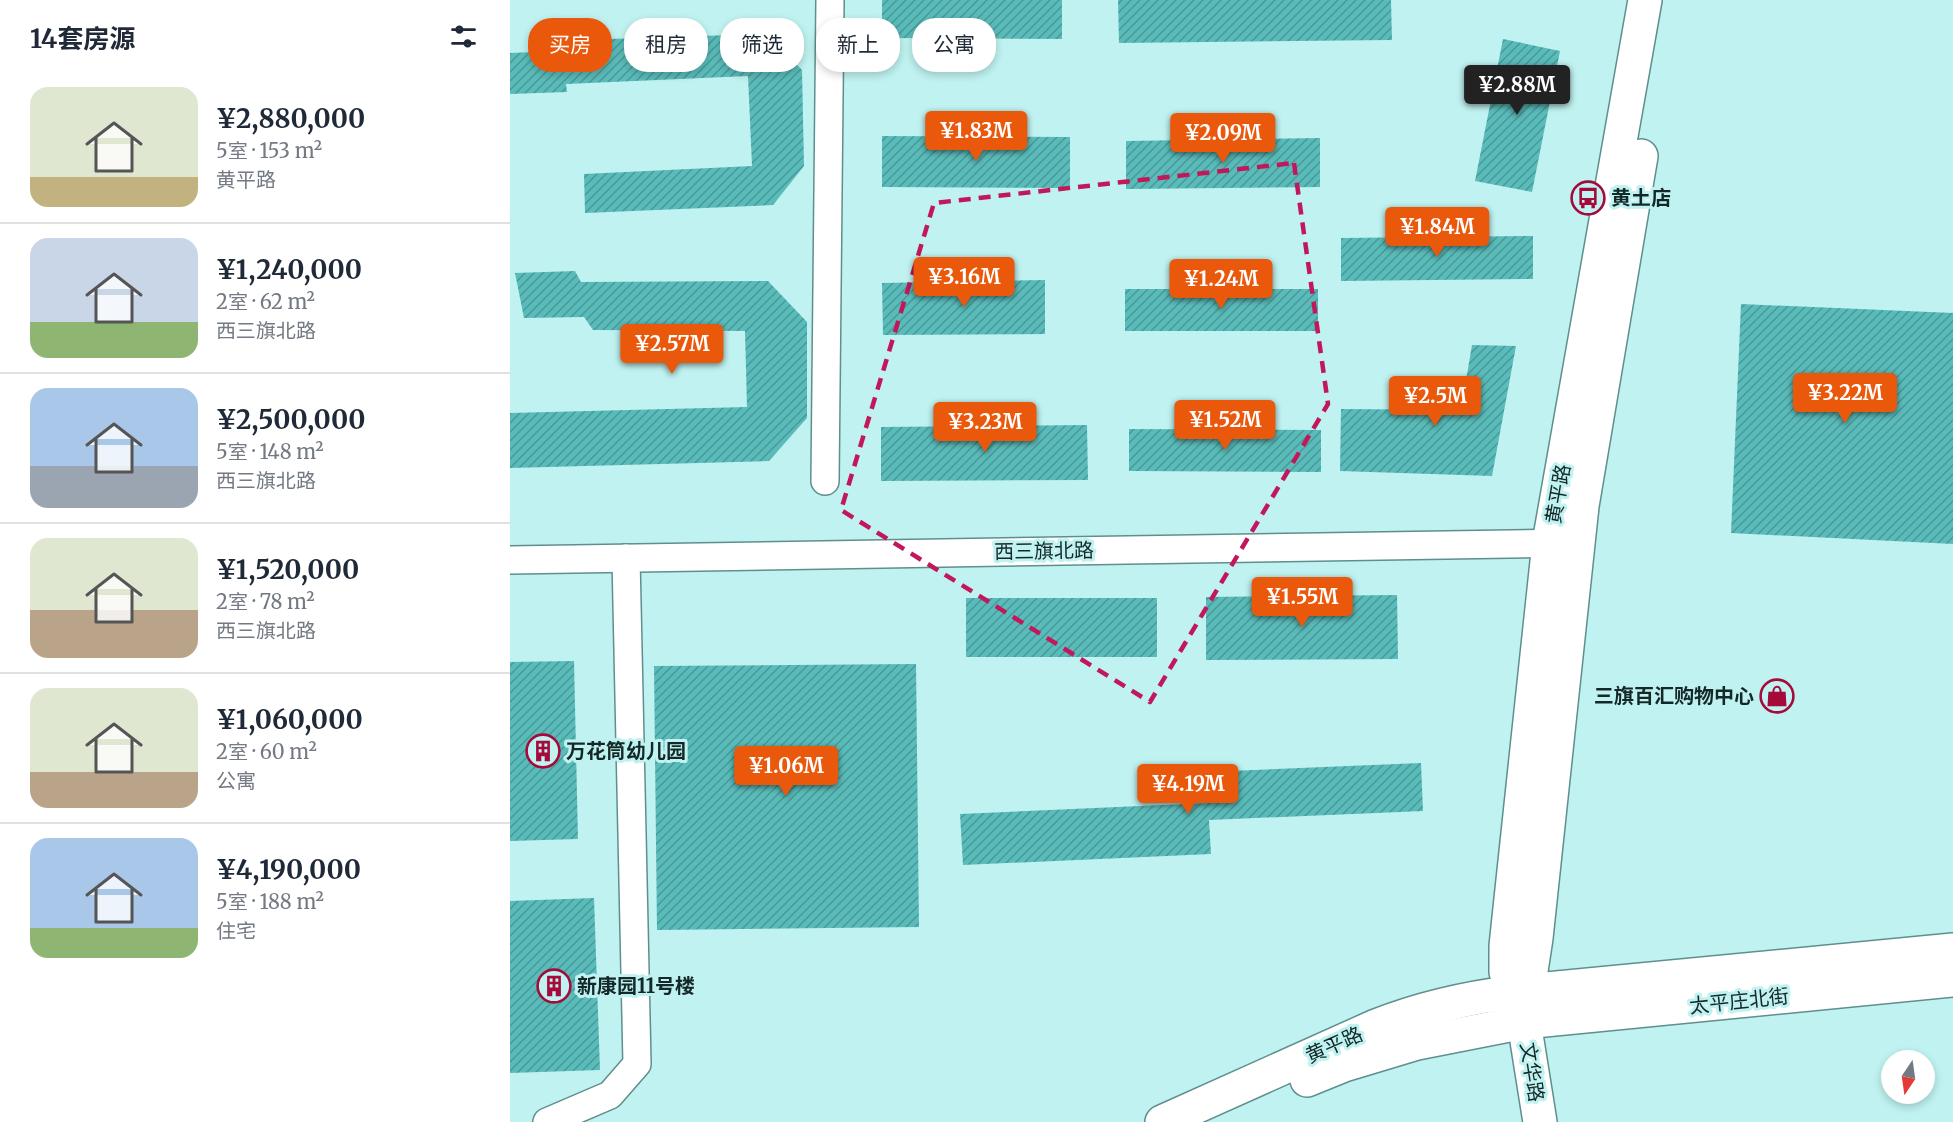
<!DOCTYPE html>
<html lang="zh">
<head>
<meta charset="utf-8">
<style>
	body { margin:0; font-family:Merriweather,"Noto Sans SC",serif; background:#f6f6f7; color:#1f2937; height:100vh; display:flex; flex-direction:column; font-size:22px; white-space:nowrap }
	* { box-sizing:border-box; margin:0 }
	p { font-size:20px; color:#747a83 }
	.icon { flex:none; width:33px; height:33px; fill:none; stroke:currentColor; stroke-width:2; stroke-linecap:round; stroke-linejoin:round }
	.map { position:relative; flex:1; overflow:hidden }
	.sheet { display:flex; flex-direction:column; background:#fff; width:510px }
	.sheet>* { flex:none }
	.guide { position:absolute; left:18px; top:18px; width:570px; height:54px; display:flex; gap:12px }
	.needle { width:39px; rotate:193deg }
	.tools { position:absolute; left:1371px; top:1050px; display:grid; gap:12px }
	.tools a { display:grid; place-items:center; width:54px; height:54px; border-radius:50%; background:#fff; box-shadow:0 3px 9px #0003; font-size:30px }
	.price { position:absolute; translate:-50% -51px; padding:0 14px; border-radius:6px; background:#ea580c; color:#fff; font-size:20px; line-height:39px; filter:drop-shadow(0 2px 3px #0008) }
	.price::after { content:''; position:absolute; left:50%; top:36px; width:18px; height:14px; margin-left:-9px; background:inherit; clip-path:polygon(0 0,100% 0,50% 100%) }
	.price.active { background:#222; color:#fff }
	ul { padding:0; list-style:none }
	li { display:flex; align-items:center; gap:18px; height:150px; padding:0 30px }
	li+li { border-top:2px solid #e0e1e3 }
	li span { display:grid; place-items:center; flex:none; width:168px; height:120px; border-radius:18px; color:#555 }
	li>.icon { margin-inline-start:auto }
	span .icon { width:72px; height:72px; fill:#fffc; stroke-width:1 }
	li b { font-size:26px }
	h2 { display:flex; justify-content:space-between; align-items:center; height:72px; padding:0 30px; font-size:26px }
	.tag { padding:0 21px; border-radius:24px; background:#fff; box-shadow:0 3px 9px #0003; font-size:21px; line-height:54px }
	.tag.active { background:#ea580c; color:#fff }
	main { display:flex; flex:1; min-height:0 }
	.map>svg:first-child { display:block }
	.building { fill:url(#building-hatch) }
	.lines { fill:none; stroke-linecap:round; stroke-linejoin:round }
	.street-casing { stroke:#5f8f8d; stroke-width:30 }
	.secondary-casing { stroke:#5f8f8d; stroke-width:36 }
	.street { stroke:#fff; stroke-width:27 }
	.secondary { stroke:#fff; stroke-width:33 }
	.marked { fill:none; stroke:#c2185b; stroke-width:4.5; stroke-dasharray:12 8; stroke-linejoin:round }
	.labels { text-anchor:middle; stroke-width:6; stroke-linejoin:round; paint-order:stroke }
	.poi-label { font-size:20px; font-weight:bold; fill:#142827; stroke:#bff2f0; text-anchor:start }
	.street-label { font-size:20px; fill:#142827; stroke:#bff2f0 }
</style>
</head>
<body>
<main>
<section class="sheet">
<h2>14套房源<svg class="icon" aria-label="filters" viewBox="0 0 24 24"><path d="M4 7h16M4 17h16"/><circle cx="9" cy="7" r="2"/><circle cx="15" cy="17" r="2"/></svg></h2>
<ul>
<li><span style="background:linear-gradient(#dfe7d0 75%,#c2b280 0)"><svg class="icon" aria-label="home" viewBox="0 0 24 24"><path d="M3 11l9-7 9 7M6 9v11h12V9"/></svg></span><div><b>¥2,880,000</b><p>5室 · 153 m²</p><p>黄平路</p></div></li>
<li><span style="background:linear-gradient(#c9d6e8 70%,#8fb573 0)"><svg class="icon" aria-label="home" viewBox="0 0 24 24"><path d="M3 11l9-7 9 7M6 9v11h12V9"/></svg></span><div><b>¥1,240,000</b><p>2室 · 62 m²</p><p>西三旗北路</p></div></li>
<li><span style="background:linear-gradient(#a9c7e8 65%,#9aa5b1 0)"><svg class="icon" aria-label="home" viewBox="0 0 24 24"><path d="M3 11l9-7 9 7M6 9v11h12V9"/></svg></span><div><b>¥2,500,000</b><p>5室 · 148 m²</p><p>西三旗北路</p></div></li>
<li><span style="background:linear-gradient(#dfe7d0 60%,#b9a48a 0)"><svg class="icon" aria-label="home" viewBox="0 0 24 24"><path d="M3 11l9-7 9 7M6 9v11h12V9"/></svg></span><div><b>¥1,520,000</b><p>2室 · 78 m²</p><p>西三旗北路</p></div></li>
<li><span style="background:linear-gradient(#dfe7d0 70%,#b9a48a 0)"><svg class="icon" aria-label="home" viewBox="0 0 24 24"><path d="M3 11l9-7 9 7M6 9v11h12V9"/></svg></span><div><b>¥1,060,000</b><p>2室 · 60 m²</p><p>公寓</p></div></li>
<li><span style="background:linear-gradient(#a9c7e8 75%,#8fb573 0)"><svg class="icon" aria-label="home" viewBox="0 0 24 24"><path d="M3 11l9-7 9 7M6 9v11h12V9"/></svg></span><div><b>¥4,190,000</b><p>5室 · 188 m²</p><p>住宅</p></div></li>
</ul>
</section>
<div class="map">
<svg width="1443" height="1122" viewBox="0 0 1443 1122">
	<defs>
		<pattern id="building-hatch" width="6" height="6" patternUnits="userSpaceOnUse" patternTransform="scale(1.5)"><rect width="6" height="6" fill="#5abcba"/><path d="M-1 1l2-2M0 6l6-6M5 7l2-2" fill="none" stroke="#499997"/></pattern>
	</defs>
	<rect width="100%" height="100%" fill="#bff2f0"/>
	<g class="building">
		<polygon points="372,0 552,0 552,39 372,38"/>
		<polygon points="608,0 881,0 882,40 609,43"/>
		<polygon points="257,34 292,70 294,166 263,205 75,213 74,174 242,166 238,76 56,84 57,92 0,94 0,53 68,50 67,40"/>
		<polygon points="993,39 1050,51 1022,192 965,181"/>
		<polygon points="372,136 560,137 560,188 372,187"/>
		<polygon points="810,138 810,187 616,189 616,141"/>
		<polygon points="1023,236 1023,279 831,281 831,238"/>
		<polygon points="65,271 71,282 258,281 297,322 297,418 259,461 0,468 0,413 237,407 235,331 83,330 74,317 14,318 5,273"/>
		<polygon points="535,280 535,334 373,335 372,283"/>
		<rect x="615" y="289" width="193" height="42"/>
		<polygon points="1231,304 1443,313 1443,544 1221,533"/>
		<polygon points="962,345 1006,346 982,476 830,471 831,409 951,410"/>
		<polygon points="577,425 578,480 371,481 371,427"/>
		<polygon points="619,429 811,430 811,472 619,471"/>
		<polygon points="887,595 888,659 696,660 696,597"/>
		<rect x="456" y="598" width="191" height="59"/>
		<polygon points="64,661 68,839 0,841 0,662"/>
		<polygon points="406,664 409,927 147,930 144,666"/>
		<polygon points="911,763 913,811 699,820 701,854 453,865 450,814 698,803 697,772"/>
		<polygon points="84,898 90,1070 0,1073 0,901"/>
	</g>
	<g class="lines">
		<defs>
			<g id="street">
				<polyline points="315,481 320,0"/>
				<polyline points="0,560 1058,543"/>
				<polyline points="37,1122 100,1095 127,1064 116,558"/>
			</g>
			<g id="secondary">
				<polyline points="1014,1017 1026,938 1072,506 1131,156"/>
				<polyline points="797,1080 834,1065 907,1043 1014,1022 1443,980"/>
				<path d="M 652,1122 L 866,1026 C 911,1008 956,998 1004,992 L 1443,950"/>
				<polyline points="1030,1122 1014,1022 996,972 996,946 1039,543 1135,0"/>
			</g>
		</defs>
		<use href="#street" class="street-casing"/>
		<use href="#secondary" class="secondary-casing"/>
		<use href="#street" class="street"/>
		<use href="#secondary" class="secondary"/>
	</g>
	<path class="marked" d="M 784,163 L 818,404 L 640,702 L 331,510 L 424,203 Z"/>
	<defs>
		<symbol id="bus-ring" viewBox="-11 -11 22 22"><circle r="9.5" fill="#bff2f0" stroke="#a50a3a" stroke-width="1.5"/><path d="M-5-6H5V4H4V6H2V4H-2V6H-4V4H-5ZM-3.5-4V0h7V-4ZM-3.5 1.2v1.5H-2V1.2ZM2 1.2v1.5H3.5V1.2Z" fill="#a50a3a"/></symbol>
		<symbol id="shop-ring" viewBox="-11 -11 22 22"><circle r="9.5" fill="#bff2f0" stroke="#a50a3a" stroke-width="1.5"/><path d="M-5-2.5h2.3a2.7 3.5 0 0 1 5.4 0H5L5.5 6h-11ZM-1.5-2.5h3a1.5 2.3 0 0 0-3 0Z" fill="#a50a3a"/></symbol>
		<symbol id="building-ring" viewBox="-11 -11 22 22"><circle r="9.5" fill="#bff2f0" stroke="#a50a3a" stroke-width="1.5"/><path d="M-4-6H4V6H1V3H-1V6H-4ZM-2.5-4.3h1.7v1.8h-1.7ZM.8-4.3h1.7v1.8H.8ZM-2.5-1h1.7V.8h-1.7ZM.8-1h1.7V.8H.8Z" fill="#a50a3a"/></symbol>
	</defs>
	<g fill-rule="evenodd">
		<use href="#bus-ring" x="1059" y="179" width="38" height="38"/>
		<use href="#shop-ring" x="1248" y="677" width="38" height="38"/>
		<use href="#building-ring" x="14" y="732" width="38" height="38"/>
		<use href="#building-ring" x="25" y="967" width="38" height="38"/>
	</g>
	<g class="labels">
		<g class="poi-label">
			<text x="1101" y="205">黄土店</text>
			<text x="1244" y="703" text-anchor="end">三旗百汇购物中心</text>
			<text x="56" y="758">万花筒幼儿园</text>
			<text x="67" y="993">新康园11号楼</text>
		</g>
		<g class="street-label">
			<text transform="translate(1048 494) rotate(-80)" y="7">黄平路</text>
			<text transform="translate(534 551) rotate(-1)" y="7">西三旗北路</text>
			<text transform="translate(1229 1001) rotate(-6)" y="7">太平庄北街</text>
			<text transform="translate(824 1045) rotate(-24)" y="7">黄平路</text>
			<text transform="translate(1022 1072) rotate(81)" y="7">文华路</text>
		</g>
	</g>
</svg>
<div class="tools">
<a><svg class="needle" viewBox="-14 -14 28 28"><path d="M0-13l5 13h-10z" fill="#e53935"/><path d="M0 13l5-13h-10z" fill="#747a83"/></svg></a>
</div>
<b class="price active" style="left:1007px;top:116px">¥2.88M</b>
<b class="price" style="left:466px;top:162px">¥1.83M</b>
<b class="price" style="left:713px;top:164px">¥2.09M</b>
<b class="price" style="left:927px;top:258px">¥1.84M</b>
<b class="price" style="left:454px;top:308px">¥3.16M</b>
<b class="price" style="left:711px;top:310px">¥1.24M</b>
<b class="price" style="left:162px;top:375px">¥2.57M</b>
<b class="price" style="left:1335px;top:424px">¥3.22M</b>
<b class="price" style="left:925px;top:427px">¥2.5M</b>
<b class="price" style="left:715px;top:451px">¥1.52M</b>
<b class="price" style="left:475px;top:453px">¥3.23M</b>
<b class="price" style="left:792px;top:628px">¥1.55M</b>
<b class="price" style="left:276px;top:797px">¥1.06M</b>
<b class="price" style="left:678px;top:815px">¥4.19M</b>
<div class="guide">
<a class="tag active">买房</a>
<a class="tag">租房</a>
<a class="tag">筛选</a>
<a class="tag">新上</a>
<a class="tag">公寓</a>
</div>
</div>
</main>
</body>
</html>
